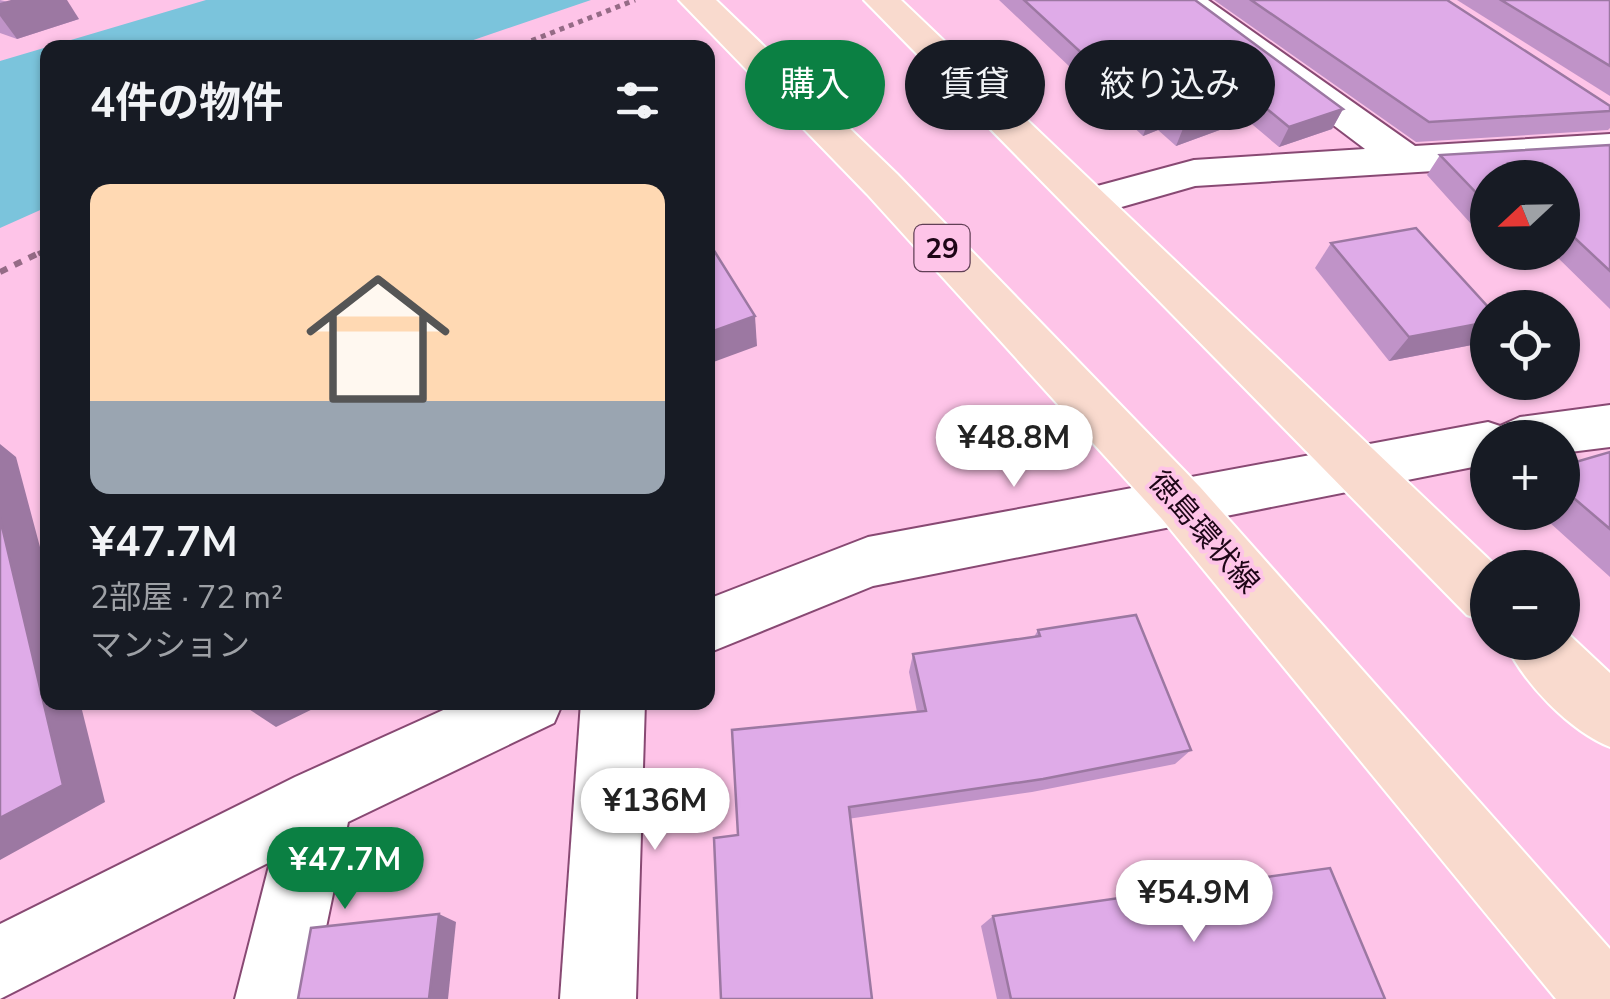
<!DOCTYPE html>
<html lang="ja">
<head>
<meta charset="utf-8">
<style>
	body { margin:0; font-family:"Nunito Sans","Noto Sans JP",sans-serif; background:#20242c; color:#f1f3f6; height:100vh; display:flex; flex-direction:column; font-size:38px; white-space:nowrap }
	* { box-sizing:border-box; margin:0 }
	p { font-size:32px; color:#9ea1a6 }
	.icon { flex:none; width:55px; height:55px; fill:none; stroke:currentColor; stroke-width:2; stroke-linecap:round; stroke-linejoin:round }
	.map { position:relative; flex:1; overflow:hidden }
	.side { position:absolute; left:40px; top:40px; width:675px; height:670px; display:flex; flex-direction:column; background:#171b24; border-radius:20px; box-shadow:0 2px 8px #0004 }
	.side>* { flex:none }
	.banner { position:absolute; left:745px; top:40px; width:715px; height:90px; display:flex; gap:20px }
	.needle { width:65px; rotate:248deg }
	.tools { position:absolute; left:1470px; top:160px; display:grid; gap:20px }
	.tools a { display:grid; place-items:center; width:110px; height:110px; border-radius:50%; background:#171b24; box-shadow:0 2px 8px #0004; font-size:50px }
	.price { position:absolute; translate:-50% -85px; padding:0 22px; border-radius:35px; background:#fff; color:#222; font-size:32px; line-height:65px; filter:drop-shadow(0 2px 5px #0008) }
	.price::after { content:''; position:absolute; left:50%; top:60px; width:30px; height:22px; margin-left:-15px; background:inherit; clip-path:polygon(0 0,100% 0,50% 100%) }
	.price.on { background:#0b8043; color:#fff }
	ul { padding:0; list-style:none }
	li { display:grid; align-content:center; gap:20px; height:530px; padding:0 50px }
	li span { display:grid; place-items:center; height:310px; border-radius:20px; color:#555 }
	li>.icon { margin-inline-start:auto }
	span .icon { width:180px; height:180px; fill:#fffc; stroke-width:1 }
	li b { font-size:42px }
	h2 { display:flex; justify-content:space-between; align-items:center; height:120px; padding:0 50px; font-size:42px }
	.tag { padding:0 35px; border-radius:45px; background:#171b24; box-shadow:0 2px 8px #0004; font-size:35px; line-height:90px }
	.tag.on { background:#0b8043; color:#fff }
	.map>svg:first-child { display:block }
	.water { fill:#7bc4dc }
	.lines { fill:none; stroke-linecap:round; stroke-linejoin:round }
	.street-casing { stroke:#884973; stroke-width:4 }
	.primary-casing { stroke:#fff; stroke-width:4 }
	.path-far1 { stroke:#956b86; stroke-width:5; stroke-dasharray:5 5; stroke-linecap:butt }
	.path { stroke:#956b86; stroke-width:6; stroke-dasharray:8 8; stroke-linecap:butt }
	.street { fill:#fff; fill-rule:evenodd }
	.primary { fill:#f9dace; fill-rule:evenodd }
	.wall { fill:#c093c8 }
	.shaded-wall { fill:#9c78a2 }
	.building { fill:#dfabe8; stroke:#9c78a2; stroke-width:2.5 }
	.labels { text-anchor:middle; stroke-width:8; stroke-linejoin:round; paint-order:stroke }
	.shield { fill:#fec4e8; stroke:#613f56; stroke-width:2.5 }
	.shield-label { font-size:28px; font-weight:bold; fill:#1e0617 }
	.street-label { font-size:30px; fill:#1e0617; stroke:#fec4e8 }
</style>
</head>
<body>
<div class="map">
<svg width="1610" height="999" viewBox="0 0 1610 999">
	<rect width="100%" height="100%" fill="#fec4e8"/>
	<polygon class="water" points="206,0 591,0 453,47 48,48 47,207 0,228 0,61"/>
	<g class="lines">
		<defs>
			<g id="street">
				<polygon points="1168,0 1208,0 1415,146 1610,134 1610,160 1195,186 1090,216 1075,212 1068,202 1075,192 1194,160 1365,149"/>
				<polygon points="1610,405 1610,447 1562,453 1562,438 1488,438 1488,464 873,586 708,653 708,599 868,537 1488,422 1500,426 1520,417"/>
				<polygon points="461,702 563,702 554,723 348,822 311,999 235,999 270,862 0,999 0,924 295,777"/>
				<polygon points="581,702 645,702 636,999 560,999"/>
			</g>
			<g id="primary">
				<polygon points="679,0 716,0 897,174 1200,487 1610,949 1610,999 1556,999 1162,519 867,194"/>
				<polygon points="864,0 901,0 1498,568 1488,568 1488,622 1467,615"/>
				<path d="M 1562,628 L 1610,673 L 1610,747 C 1570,731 1522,682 1505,642 L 1562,642 Z"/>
			</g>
		</defs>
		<use href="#street" class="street-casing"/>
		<use href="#primary" class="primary-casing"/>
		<g class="path-far1">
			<polyline points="513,48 635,0"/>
			<polyline points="38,254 48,249"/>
		</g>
		<polyline class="path" points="0,272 43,251"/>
		<use href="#street" class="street"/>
		<use href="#primary" class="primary"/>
	</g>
	<g class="wall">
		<polygon points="0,0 79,19 17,39 0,33"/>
		<polygon points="999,0 1195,0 1343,109 1332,129 1279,147 1247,120 1176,146 1158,130 1143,136"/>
		<polygon points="1214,0 1447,0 1610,106 1610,128 1608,130 1416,142"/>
		<polygon points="1457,0 1610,0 1610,96"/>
		<polygon points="1610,145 1610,309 1552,252 1562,252 1562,178 1488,178 1488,234 1481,235 1427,175 1440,155"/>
		<polygon points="1331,243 1477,344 1389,361 1315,268"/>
		<polygon points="1610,452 1610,577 1538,512 1562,512 1562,466"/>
		<polygon points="1038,630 1191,750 1175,764 1032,792 738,835 917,712 909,672 913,654 1034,637"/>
		<polygon points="993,916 1385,999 997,999 981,926"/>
	</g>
	<g class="shaded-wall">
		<polygon points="11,0 67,0 79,19 17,39 0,16 0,3"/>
		<polygon points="1256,100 1247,120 1176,146 1184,126"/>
		<polygon points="1343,109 1332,129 1279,147 1289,127"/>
		<polygon points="1165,110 1158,130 1143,136 1150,116"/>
		<polygon points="755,316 757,346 708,364 708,333"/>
		<polygon points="1488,322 1488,333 1477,344 1389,361 1409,337"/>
		<polygon points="0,444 16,457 48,577 48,702 80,702 105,802 0,860"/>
		<polygon points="243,702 327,702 276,727 241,704"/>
		<polygon points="439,914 456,922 448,999 429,999"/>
	</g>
	<g class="building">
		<polygon points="1024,0 1195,0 1343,109 1289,127 1256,100 1184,126 1165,110 1150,116"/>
		<polygon points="1251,0 1447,0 1610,106 1610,111 1429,122"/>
		<polygon points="1501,0 1610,0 1610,66"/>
		<polygon points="1610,145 1610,271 1562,226 1562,178 1488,178 1488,205 1440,155"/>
		<polygon points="1416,228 1489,308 1488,322 1409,337 1331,243"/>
		<polygon points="708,241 755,316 708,333"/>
		<polygon points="1610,452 1610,529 1562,488 1562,466"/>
		<polygon points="0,518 63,785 0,818"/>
		<polygon points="1136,615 1191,750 1043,779 849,807 872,999 721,999 714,838 738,835 732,730 926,711 913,654 1040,636 1038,630"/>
		<polygon points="1330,868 1385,999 1011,999 993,916"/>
		<polygon points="439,914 429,999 298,999 311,928"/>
	</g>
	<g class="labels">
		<rect class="shield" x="914.5" y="225" width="55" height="46" rx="8"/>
		<g class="shield-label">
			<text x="942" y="258">29</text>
		</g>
		<g class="street-label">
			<text transform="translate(1204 532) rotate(49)" y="10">徳島環状線</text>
		</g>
	</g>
</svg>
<div class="tools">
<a><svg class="needle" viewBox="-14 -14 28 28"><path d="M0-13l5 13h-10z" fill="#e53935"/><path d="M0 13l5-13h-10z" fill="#9ea1a6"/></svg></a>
<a><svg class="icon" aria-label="locate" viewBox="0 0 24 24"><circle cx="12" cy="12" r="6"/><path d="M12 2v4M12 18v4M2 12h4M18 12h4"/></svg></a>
<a>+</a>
<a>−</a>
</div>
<b class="price" style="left:1014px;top:490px">¥48.8M</b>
<b class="price" style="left:655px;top:853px">¥136M</b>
<b class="price on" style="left:345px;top:912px">¥47.7M</b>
<b class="price" style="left:1194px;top:945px">¥54.9M</b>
<div class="banner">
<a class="tag on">購入</a>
<a class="tag">賃貸</a>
<a class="tag">絞り込み</a>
</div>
<section class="side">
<h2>4件の物件<svg class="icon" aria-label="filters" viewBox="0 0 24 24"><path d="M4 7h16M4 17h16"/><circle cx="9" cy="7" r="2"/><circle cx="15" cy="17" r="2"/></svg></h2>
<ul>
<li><span style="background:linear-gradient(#ffd9b3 70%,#9aa5b1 0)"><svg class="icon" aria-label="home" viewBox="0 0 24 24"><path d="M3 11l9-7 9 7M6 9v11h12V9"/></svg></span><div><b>¥47.7M</b><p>2部屋 · 72 m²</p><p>マンション</p></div></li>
</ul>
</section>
</div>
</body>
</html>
